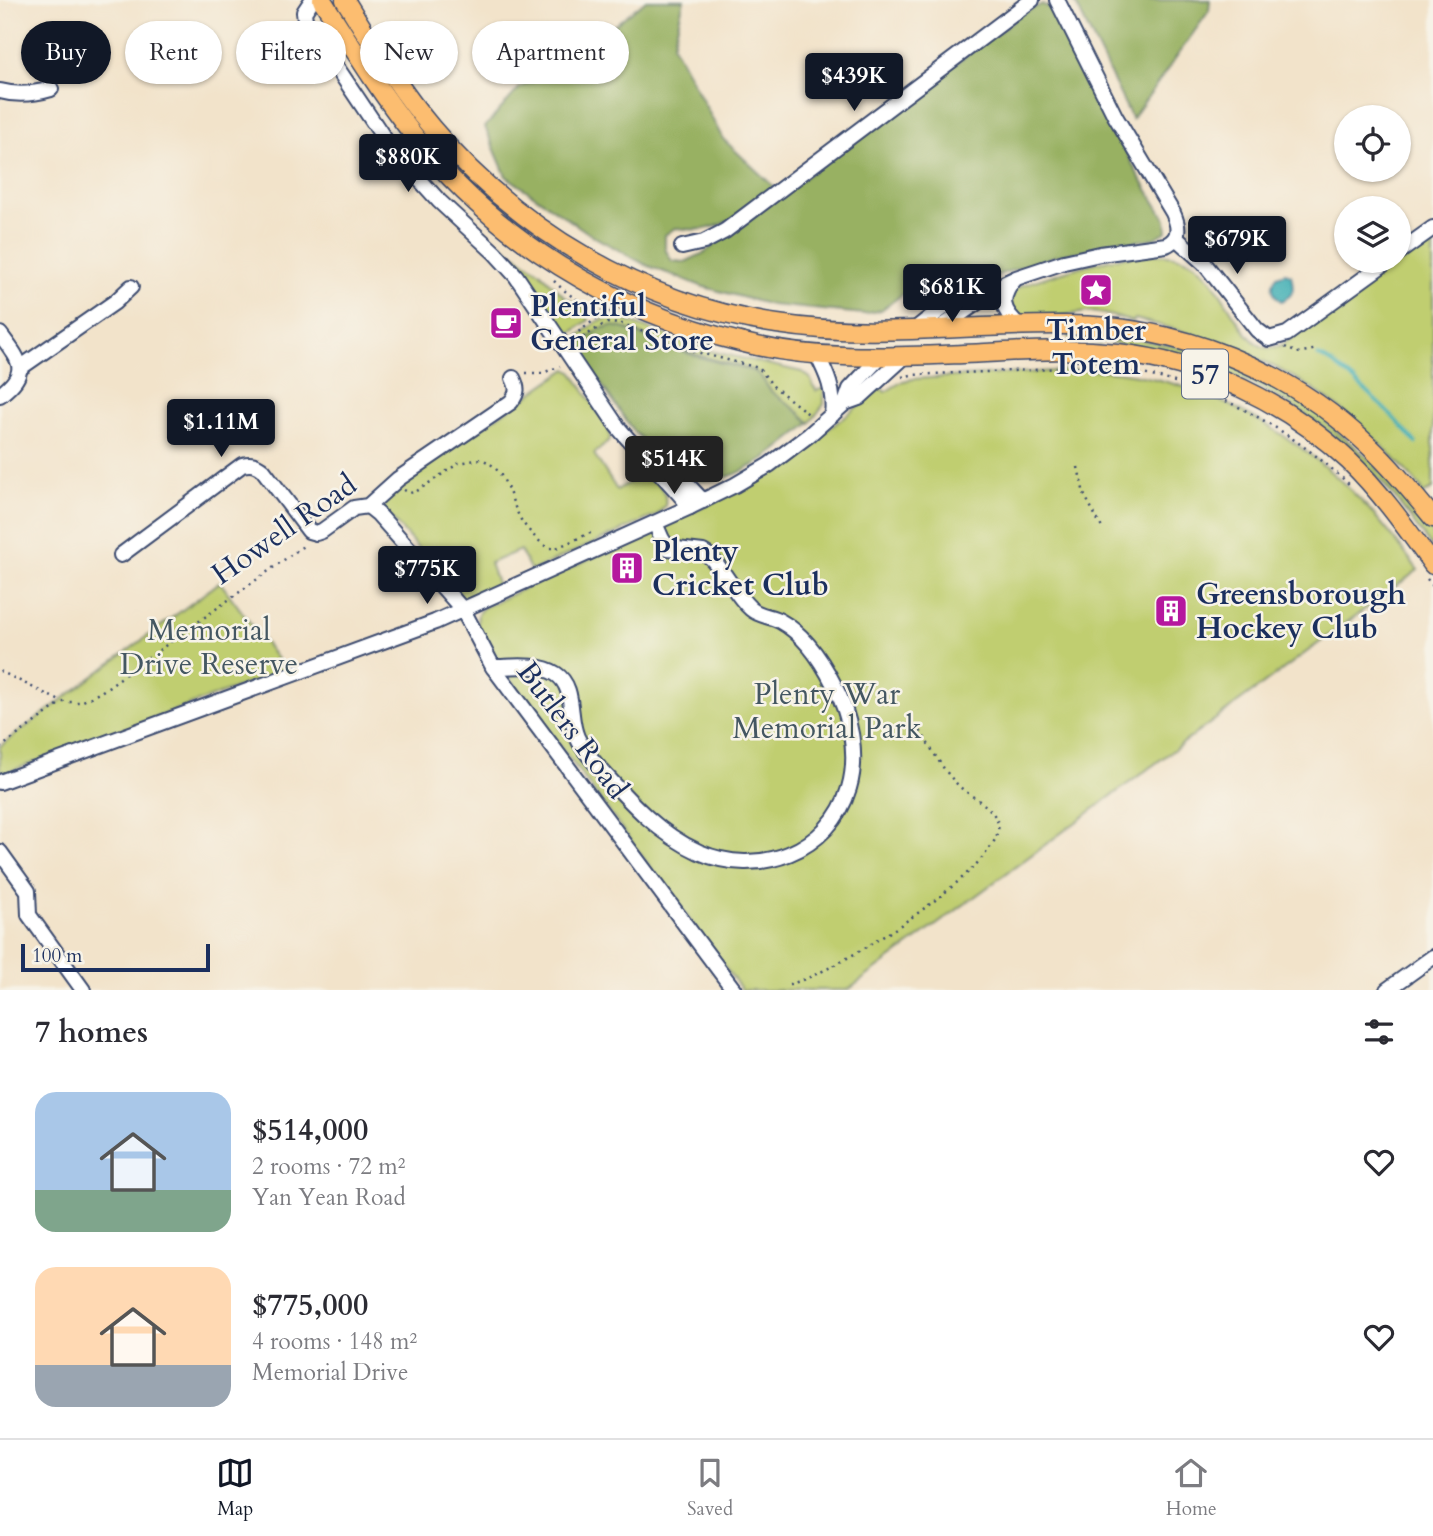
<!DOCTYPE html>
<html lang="en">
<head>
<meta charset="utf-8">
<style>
	body { margin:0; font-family:Cardo,serif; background:#f7f7f7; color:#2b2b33; height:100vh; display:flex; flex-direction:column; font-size:26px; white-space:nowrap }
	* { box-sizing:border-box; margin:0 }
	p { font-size:23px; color:#7c7c81 }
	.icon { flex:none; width:38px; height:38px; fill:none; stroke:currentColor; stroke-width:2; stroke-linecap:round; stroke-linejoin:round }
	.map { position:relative; height:990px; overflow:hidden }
	.drawer { display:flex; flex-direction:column; background:#fff; flex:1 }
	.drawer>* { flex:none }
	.banner { position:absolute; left:21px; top:21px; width:700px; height:63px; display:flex; gap:14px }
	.fabs { position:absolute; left:1334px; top:105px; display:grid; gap:14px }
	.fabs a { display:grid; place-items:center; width:77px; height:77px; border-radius:50%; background:#fff; box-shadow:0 2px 5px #0004; font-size:35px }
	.scale { position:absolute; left:21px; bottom:18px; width:189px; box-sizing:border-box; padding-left:7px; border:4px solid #1b2f5e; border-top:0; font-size:19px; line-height:24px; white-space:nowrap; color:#1b2f5e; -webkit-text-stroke:5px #f7f3e8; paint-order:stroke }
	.price { position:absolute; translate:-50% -60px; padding:0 16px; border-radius:7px; background:#111827; color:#fff; font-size:23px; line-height:46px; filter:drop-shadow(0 2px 4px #0008) }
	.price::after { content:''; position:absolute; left:50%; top:42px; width:21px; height:16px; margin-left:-10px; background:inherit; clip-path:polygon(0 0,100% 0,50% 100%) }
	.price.current { background:#222; color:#fff }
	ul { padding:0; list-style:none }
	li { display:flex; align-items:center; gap:21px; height:175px; padding:0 35px }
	li span { display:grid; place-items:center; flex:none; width:196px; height:140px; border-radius:21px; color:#555 }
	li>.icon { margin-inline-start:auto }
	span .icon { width:84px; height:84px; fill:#fffc; stroke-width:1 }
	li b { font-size:30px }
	h2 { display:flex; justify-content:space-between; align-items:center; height:84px; padding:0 35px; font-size:30px }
	.tag { padding:0 24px; border-radius:32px; background:#fff; box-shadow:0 2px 5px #0004; font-size:24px; line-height:63px }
	.tag.current { background:#111827; color:#fff }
	.tab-bar { display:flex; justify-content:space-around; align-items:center; height:98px; border-top:2px solid #e1e1e2; background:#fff; font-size:19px; color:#7c7c81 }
	.tab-bar a { display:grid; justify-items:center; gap:4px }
	.tab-bar .current { color:#111827 }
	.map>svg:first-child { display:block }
	.green { fill:#c0ce70; stroke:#6e7e67; stroke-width:2 }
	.forest { fill:#98b162; stroke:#5a7060; stroke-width:2 }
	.water { fill:#3caeb4; stroke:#2c6e89; stroke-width:2 }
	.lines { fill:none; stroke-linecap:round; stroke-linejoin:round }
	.stream { stroke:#3caeb4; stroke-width:3.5 }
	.minor-casing { stroke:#3b4a6e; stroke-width:18 }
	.major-casing { stroke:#3b4a6e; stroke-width:21 }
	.path { stroke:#3b4a6e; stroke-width:2.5; stroke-dasharray:2 5; stroke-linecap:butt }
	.minor { stroke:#fff; stroke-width:14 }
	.major { stroke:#fcbd6f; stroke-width:18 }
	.labels { text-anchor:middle; stroke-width:5; stroke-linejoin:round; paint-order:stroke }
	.shield { fill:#f7f3e8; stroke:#5d6a87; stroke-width:2 }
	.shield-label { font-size:28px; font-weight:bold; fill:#1b2f5e }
	.poi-label { font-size:30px; font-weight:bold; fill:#1b2f5e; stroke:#f7f3e8; text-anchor:start }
	.street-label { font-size:30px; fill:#1b2f5e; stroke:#f7f3e8 }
	.park-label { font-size:30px; fill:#445762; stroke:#f7f3e8 }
</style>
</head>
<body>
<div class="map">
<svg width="1433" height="990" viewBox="0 0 1433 990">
	<rect width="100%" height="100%" fill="#f7f3e8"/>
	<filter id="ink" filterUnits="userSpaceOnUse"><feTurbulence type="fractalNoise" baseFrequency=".0143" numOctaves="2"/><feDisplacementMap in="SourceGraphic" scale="14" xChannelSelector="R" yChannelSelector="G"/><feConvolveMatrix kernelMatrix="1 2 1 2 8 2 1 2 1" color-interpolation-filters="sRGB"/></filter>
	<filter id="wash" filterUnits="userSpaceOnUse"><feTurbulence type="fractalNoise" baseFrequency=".00686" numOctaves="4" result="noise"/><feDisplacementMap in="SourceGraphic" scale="28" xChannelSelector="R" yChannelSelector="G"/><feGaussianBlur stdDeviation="1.57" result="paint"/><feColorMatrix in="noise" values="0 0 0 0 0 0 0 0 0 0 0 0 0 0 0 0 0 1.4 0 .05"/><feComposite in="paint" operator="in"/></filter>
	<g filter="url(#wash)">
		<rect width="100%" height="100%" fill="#f2e3ca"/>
		<g class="green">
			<path d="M 1433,233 L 1433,489 L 1422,494 L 1420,491 L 1422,489 C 1336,388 1262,349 1135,319 L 1133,322 C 1119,318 1106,313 1091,312 C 1075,311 1003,333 1012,296 C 1013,290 1018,288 1023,285 C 1063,271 1151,241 1190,261 C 1220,276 1237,335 1261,346 C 1268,350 1275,348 1282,345 Z"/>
			<polygon points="494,242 501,245 540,272 565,297 586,310 589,320 568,335 533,286"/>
			<path d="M 611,318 L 627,321 L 706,350 L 802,372 L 810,378 L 816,391 L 824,388 L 824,404 L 810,423 C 799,410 786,403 773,393 C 765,386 763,377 755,371 L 667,346 L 628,329 L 600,329 L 576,347 L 572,341 L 598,321 Z"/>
			<path d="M 1069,332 C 1137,337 1207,347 1267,382 C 1288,393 1307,407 1327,419 L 1326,422 L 1369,459 L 1433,532 L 1433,549 C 1416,526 1400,502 1381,481 C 1305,395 1212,358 1101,341 L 1100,344 L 1069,338 Z"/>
			<path d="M 567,369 L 573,373 L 609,429 L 610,440 L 594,454 L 617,490 C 623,486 630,481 638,480 C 655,476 668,489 665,506 L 657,515 L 531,571 L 520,550 L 490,563 L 497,583 L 496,588 L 471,599 L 463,598 L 384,510 L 386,499 L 405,480 Z"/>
			<path d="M 1073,370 C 1185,367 1293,427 1368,508 C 1386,527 1402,549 1418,570 L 848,990 L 742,990 L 517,688 L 477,627 L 478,613 L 484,607 L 749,486 L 784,464 L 881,388 L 885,392 L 903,381 L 913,379 Z"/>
			<polygon points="220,582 285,670 0,775 0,746"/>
		</g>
		<g class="forest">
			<path d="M 646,0 L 684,0 L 673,45 L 723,139 L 774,187 C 739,214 723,236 675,228 L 665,235 L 665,249 L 672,261 L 685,262 L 704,253 L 1022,14 L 1042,4 L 1055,10 L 1137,173 L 1166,220 L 1167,231 L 1155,238 L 1055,256 L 995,276 L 926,277 L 881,310 L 864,314 L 771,305 L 704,287 L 646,265 L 591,235 L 506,176 L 485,127 L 520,87 L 557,71 Z"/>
			<polygon points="1074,0 1210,0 1209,11 1132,119"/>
			<path d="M 611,326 C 630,327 646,339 663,345 C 693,356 724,364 754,371 C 764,376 765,386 773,393 C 786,403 799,410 810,423 C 777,450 729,494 684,476 L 634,432 L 576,347 L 600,329 Z"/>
		</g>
		<path class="water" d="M 1285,273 L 1291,275 C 1294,288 1295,296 1281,301 C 1272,295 1270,285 1277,276 Z"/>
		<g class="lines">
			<path class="stream" d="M 1318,356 C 1340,362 1400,423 1416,443"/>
		</g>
	</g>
	<g filter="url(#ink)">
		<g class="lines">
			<defs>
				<g id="minor">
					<path d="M 312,0 L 304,12 L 305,20 L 390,147 L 439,201 L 495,253 L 516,276 L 617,426 C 640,455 668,478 690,507"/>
					<path d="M 0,91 C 18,96 34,94 51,89"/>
					<polyline points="1176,238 1204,263 1257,330 1269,339 1287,334 1388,261"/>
					<polyline points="682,247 704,242 725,231 1032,0"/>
					<polyline points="1398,253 1433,228"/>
					<path d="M 1015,279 C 998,299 1002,311 1020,326"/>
					<path d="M 940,328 L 981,300 L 990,290 L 1016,278 L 1064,262 L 1100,254 L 1166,245 C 1181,238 1179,226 1173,213 L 1115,116 L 1057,0"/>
					<path d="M 913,331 C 928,319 971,283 990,290"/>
					<path d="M 0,334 C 20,361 31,371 0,395"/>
					<path d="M 817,355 C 827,374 835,392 832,415"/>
					<polyline points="20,368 115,302 131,287"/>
					<polyline points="845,403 850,389 880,357"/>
					<polyline points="661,467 686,483 703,501"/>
					<polyline points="368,506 378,514 463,610 493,667 734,990"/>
					<path d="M 121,555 L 242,465 C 251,463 256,464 263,470 L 309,531 L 316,533 L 322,531 L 354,508 L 368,506 L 398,479 L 511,402 C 518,393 518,388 513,378"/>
					<path d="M 493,667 C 512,667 539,663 556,674 C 576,687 568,718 577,737 C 583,751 593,760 602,771 C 631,803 659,834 699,852 C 758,878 830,852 849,788 C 859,754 850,715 834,685 C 822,661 804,634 780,621 C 771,616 759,616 751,609 C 734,594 725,570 708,555 L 703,552 L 668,548 L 662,539 L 655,523"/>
					<polyline points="0,782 435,622 690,507 735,485 769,465 809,435 845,403 859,398 904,357"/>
					<polyline points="0,852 28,891 29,915 83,990"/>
					<polyline points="1387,990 1433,957"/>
				</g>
				<g id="major">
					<path d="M 322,0 C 351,45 379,91 412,133 C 494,239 614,312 744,343 C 816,361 890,357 963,354 C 1014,352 1066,347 1117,353 C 1203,362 1286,402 1349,461 C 1381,492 1407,529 1433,565"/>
					<path d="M 345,0 C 372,43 398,88 432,128 C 518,230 643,305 777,324 C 873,339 969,324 1066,325 C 1178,325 1288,368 1369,446 C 1392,468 1413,493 1433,518"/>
				</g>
			</defs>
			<use href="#minor" class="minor-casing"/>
			<use href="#major" class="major-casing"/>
			<g class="path">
				<path d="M 554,281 C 572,299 589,309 614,313"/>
				<polyline points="573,336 604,313"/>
				<polyline points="577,341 606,323 623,324 692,351 759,368 773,386 811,416"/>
				<polyline points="1285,347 1297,353 1318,349"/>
				<polyline points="526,373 543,373 560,366"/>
				<path d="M 902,377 L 911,375 C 952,373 993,372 1034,370 C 1050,369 1066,366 1081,367 C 1185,370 1278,417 1352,487"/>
				<polyline points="1078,467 1084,494 1103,530"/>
				<path d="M 404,490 L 410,493 L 417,491 L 459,463 L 481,459 C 505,468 508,493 518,514 C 523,526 537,540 548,548 L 556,548 L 595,531"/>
				<polyline points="1427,579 1433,586"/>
				<polyline points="0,671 62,702 81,702 101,692 306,544"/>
				<polyline points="0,748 62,702"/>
				<path d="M 789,984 C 828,978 1007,866 998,824 C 993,804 970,798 957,784 C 941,768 930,746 918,727"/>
			</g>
			<use href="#minor" class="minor"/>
			<use href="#major" class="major"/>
		</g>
	</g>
	<defs>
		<symbol id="sight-square" viewBox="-11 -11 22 22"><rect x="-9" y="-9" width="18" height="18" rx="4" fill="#b5179e" stroke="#f7f3e8"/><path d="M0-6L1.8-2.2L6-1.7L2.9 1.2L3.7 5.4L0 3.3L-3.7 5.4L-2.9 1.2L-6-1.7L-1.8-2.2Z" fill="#fff"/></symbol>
		<symbol id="cafe-square" viewBox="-11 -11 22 22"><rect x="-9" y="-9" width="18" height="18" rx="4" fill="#b5179e" stroke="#f7f3e8"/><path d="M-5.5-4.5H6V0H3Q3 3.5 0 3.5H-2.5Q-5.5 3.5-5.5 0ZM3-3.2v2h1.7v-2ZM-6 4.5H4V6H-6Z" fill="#fff"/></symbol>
		<symbol id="building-square" viewBox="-11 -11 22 22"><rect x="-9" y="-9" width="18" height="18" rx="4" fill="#b5179e" stroke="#f7f3e8"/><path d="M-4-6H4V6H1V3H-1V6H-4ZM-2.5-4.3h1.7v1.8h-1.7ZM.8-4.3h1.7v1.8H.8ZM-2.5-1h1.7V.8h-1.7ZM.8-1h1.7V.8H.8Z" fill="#fff"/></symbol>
	</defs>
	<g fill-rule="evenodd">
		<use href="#sight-square" x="1077" y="271" width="38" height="38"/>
		<use href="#cafe-square" x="487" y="304" width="38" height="38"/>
		<use href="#building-square" x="608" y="549" width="38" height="38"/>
		<use href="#building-square" x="1152" y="592" width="38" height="38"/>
	</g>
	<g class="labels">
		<rect class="shield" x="1182" y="349.5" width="46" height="49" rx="5"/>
		<g class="shield-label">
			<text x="1205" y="384">57</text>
		</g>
		<g class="poi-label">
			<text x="530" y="316">Plentiful<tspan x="530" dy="34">General Store</tspan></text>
			<text x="1096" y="340" text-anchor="middle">Timber<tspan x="1096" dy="34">Totem</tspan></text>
			<text x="652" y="561">Plenty<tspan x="652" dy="34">Cricket Club</tspan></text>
			<text x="1196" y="604">Greensborough<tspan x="1196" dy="34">Hockey Club</tspan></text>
		</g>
		<g class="street-label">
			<text transform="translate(284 529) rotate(-35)" y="10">Howell Road</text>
			<text transform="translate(573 730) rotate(53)" y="10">Butlers Road</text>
		</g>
		<g class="park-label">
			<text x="209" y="640">Memorial<tspan x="209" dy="34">Drive Reserve</tspan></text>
			<text x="827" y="704">Plenty War<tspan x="827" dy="34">Memorial Park</tspan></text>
		</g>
	</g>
</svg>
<div class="fabs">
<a><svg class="icon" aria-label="locate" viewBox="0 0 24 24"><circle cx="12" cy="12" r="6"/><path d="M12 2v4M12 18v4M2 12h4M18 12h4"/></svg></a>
<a><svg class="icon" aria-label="layers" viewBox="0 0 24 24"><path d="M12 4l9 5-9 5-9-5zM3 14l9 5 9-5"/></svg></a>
</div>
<div class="scale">100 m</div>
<b class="price" style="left:854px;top:113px">$439K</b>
<b class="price" style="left:408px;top:194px">$880K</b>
<b class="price" style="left:1237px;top:276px">$679K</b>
<b class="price" style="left:952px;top:324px">$681K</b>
<b class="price" style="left:221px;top:459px">$1.11M</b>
<b class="price current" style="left:674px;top:496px">$514K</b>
<b class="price" style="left:427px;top:606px">$775K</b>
<div class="banner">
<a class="tag current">Buy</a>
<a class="tag">Rent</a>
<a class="tag">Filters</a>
<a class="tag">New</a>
<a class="tag">Apartment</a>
</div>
</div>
<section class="drawer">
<h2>7 homes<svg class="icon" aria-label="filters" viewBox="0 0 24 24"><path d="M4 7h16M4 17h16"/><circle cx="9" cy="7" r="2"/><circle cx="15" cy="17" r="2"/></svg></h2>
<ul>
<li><span style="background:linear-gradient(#a9c7e8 70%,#7fa58c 0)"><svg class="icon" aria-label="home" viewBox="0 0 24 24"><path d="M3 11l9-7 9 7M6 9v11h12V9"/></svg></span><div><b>$514,000</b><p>2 rooms · 72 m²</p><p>Yan Yean Road</p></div><svg class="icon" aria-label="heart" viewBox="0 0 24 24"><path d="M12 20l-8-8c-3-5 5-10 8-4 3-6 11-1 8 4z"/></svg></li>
<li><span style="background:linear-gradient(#ffd9b3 70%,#9aa5b1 0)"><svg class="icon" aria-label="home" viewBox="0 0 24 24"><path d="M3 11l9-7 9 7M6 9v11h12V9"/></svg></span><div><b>$775,000</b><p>4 rooms · 148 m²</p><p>Memorial Drive</p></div><svg class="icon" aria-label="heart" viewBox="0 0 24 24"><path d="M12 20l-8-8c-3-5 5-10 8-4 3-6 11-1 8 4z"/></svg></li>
</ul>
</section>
<nav class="tab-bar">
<a class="current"><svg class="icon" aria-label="map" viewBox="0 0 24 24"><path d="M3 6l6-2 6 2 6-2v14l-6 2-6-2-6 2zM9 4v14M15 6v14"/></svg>Map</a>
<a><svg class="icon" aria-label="saved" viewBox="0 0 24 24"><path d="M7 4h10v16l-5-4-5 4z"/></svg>Saved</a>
<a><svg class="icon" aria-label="home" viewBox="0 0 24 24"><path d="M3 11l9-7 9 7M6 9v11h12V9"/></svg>Home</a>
</nav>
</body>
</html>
